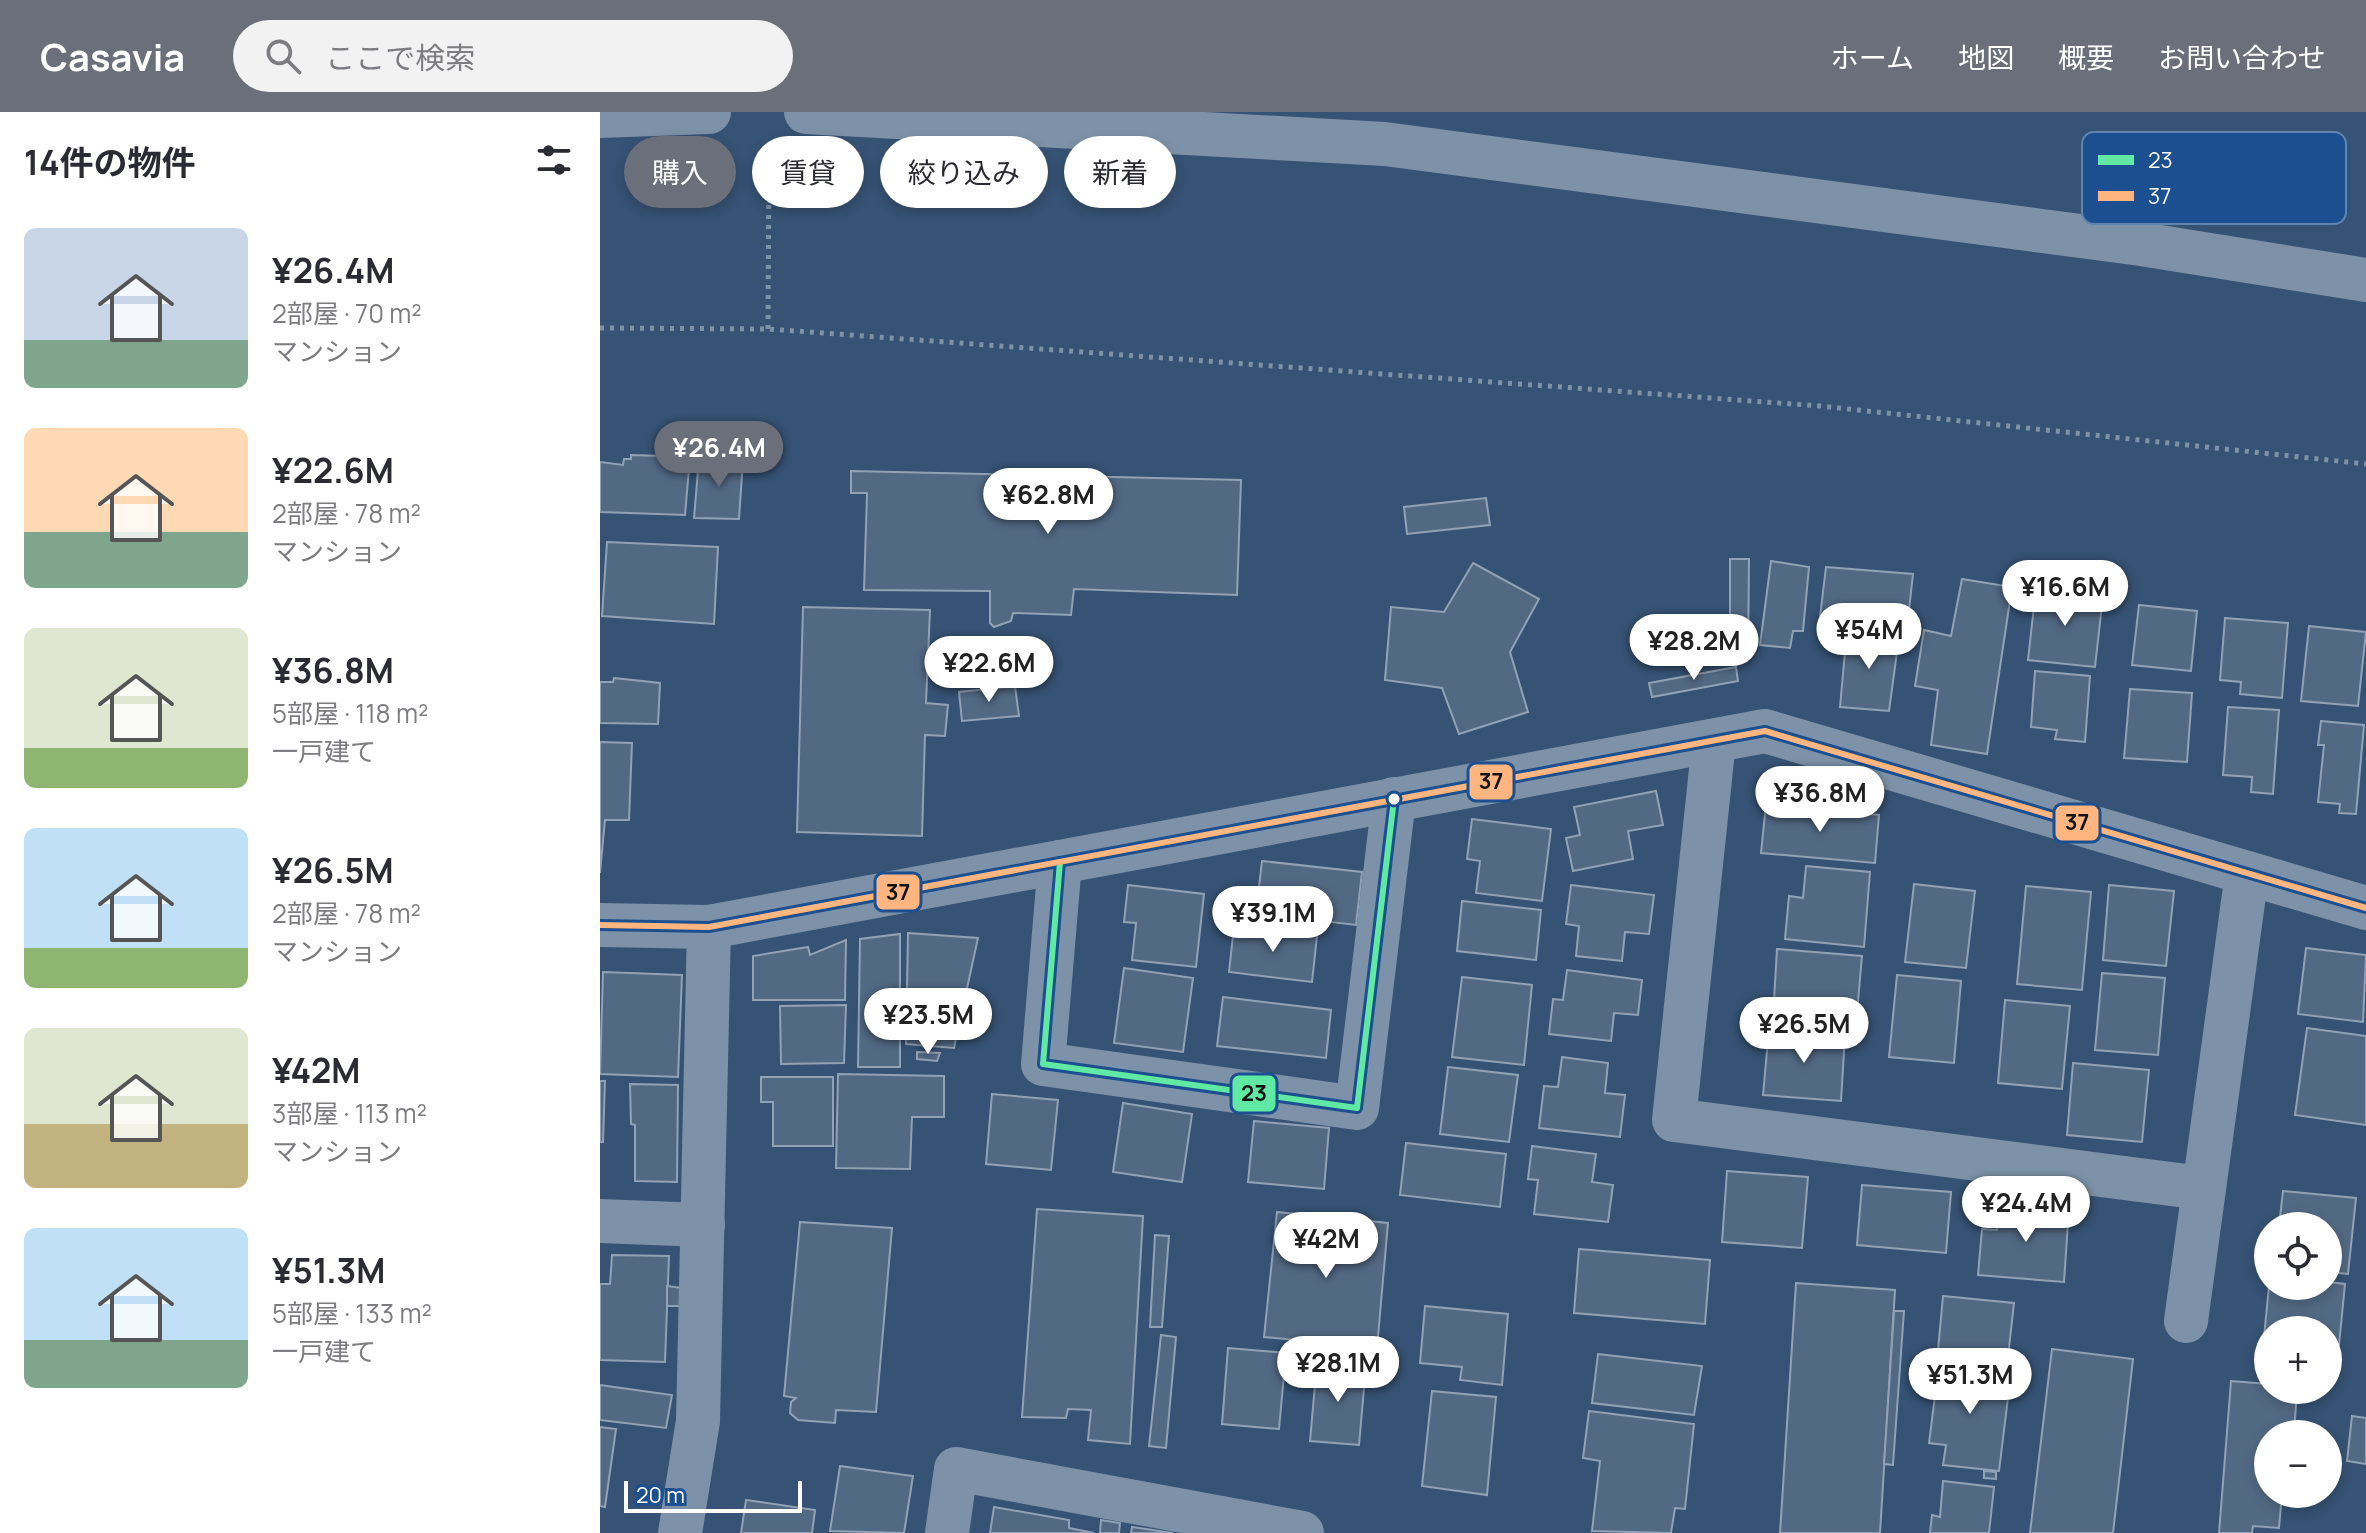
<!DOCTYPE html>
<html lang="ja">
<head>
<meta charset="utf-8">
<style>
	body { margin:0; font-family:Manrope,"Noto Sans JP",sans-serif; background:#f2f2f3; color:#2b2b33; height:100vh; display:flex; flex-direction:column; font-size:30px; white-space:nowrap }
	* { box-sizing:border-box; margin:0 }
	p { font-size:26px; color:#7c7c81 }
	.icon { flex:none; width:44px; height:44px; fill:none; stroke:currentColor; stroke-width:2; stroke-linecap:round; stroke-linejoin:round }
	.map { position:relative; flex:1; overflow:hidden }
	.side { display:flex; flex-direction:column; background:#fff; width:600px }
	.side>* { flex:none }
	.banner { position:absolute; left:24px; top:24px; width:760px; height:72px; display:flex; gap:16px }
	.controls { position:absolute; left:1654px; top:1100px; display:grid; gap:16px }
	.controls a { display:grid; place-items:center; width:88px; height:88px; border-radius:50%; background:#fff; box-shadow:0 4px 12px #0003; font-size:40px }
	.scale { position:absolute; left:24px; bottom:20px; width:178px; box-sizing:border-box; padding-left:8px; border:4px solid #fff; border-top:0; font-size:22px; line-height:28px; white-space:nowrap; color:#fff; -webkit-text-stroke:6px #1b4f8f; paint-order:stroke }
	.price { position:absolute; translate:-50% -68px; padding:0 18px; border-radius:28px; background:#fff; color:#222; font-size:26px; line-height:52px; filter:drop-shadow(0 2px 4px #0008) }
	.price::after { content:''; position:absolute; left:50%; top:48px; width:24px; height:18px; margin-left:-12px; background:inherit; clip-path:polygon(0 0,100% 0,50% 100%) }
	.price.on { background:#6b6f79; color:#fff }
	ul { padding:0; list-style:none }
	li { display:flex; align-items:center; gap:24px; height:200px; padding:0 24px }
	li span { display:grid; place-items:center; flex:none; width:224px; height:160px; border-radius:12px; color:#555 }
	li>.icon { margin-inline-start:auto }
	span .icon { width:96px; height:96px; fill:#fffc; stroke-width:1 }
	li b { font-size:34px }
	h2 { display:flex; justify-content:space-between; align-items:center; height:96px; padding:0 24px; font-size:34px }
	.tag { padding:0 28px; border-radius:36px; background:#fff; box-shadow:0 4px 12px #0003; font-size:28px; line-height:72px }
	.tag.on { background:#6b6f79; color:#fff }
	header { display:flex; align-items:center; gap:48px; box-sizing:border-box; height:112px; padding:0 40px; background:#6b6f79; color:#fff }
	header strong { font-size:38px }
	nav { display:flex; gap:44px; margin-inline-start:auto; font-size:28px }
	.search { width:560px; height:72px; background:#f2f2f3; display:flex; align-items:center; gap:20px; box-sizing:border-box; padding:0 28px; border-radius:44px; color:#7c7c81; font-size:30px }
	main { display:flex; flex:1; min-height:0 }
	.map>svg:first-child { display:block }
	.building { fill:#526984; stroke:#92a2b6; stroke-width:2 }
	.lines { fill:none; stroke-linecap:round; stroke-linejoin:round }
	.path { stroke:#7d92a8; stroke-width:5; stroke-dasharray:4 6; stroke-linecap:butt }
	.minor { stroke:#7d92a8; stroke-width:44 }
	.bus-1-casing { stroke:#1b4f8f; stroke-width:12 }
	.bus-2-casing { stroke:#1b4f8f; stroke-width:12 }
	.bus-1 { stroke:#60e9a3; stroke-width:6 }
	.bus-2 { stroke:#ffb580; stroke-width:6 }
	.bus-dot { fill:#fff; stroke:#1b4f8f; stroke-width:3 }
	.key { fill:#1b4f8f; stroke:#5f84b1; stroke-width:2 }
	.key-label { font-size:22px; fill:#fff }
	.line-badge { stroke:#1b4f8f; stroke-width:3 }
	.pale-badge-label { font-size:22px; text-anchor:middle; font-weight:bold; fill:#111 }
</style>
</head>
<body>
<header>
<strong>Casavia</strong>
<div class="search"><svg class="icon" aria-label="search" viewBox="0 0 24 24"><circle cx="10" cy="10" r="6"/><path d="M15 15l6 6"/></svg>ここで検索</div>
<nav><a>ホーム</a><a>地図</a><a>概要</a><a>お問い合わせ</a></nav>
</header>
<main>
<section class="side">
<h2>14件の物件<svg class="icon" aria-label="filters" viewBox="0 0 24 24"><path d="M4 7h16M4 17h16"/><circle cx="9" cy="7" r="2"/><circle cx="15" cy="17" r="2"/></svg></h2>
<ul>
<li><span style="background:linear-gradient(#c9d6e8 70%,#7fa58c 0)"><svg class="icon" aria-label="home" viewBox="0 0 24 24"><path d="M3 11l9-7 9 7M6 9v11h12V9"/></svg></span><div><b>¥26.4M</b><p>2部屋 · 70 m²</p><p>マンション</p></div></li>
<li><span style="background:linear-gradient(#ffd9b3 65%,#7fa58c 0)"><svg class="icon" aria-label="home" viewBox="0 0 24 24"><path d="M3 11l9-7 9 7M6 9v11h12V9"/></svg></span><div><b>¥22.6M</b><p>2部屋 · 78 m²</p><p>マンション</p></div></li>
<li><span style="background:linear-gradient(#dfe7d0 75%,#8fb573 0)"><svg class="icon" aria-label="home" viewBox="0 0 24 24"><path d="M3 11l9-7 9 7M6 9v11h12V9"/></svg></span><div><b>¥36.8M</b><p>5部屋 · 118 m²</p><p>一戸建て</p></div></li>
<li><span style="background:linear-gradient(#bfe0f5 75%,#8fb573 0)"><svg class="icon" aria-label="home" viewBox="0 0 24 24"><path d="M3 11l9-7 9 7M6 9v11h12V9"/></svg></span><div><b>¥26.5M</b><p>2部屋 · 78 m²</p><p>マンション</p></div></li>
<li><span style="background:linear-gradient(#dfe7d0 60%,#c2b280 0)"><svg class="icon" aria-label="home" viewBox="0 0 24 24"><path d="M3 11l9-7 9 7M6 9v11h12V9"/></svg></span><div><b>¥42M</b><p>3部屋 · 113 m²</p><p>マンション</p></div></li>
<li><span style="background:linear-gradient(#bfe0f5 70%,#7fa58c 0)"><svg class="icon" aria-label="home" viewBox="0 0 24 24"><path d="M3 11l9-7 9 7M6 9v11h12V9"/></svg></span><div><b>¥51.3M</b><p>5部屋 · 133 m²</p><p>一戸建て</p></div></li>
</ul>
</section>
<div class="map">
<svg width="1766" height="1421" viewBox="0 0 1766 1421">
	<rect width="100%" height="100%" fill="#365274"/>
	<g class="building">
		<polygon points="31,343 90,345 85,403 0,400 0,350 23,353 24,347 31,347"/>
		<polygon points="99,346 143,348 139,407 94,406"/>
		<polygon points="251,359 641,368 637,483 474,477 471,503 413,501 411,509 394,515 390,511 390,479 264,478 267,381 251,381"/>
		<polygon points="886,386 890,413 807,422 804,395"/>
		<polygon points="7,430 118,435 114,512 2,504"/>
		<polygon points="1130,447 1149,447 1148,548 1130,548"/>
		<polygon points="1171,449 1209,455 1203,519 1193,519 1190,536 1160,533"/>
		<polygon points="873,451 939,487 910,540 928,600 859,622 842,576 785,568 791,495 844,500"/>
		<polygon points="1226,455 1313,462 1307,516 1220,505"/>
		<polygon points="1362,467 1412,475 1387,642 1331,633 1338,578 1315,574 1324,518 1351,524"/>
		<polygon points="1436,476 1503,484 1495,555 1428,548"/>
		<polygon points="1539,493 1597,499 1591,559 1532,553"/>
		<polygon points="203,495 330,498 326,591 348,593 345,624 325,623 322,724 197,720"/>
		<polygon points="1625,506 1688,511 1682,586 1640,582 1641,570 1620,568"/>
		<polygon points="1709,514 1766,520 1758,594 1701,589"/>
		<polygon points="1247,517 1299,525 1289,599 1240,595"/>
		<polygon points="1136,555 1138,569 1052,585 1049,571"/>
		<polygon points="1435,559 1490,564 1485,630 1455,627 1457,618 1431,615"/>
		<polygon points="14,566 60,571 58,612 0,611 0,570 13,570"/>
		<polygon points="415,574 419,604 362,609 359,580"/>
		<polygon points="1530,577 1592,581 1587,650 1524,646"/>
		<polygon points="1628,595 1679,598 1673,682 1651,680 1652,665 1623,663"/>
		<polygon points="1721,609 1764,613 1756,702 1739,701 1740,692 1718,690 1724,633 1718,633"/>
		<polygon points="0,630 32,631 29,708 5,708 0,761"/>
		<polygon points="1056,679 1063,713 1028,719 1033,747 973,759 966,726 980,723 974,695"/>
		<polygon points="1166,692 1279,703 1275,751 1161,741"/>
		<polygon points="872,707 951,717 942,789 876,781 880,749 867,747"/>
		<polygon points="662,749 762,760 756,813 656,801"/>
		<polygon points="1206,754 1270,760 1264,835 1185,827 1189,784 1203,786"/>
		<polygon points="1314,772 1375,779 1366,856 1305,850"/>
		<polygon points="528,773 604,782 596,855 532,848 536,811 524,810"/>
		<polygon points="971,773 1054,783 1049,822 1025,820 1022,849 976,844 979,814 966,812"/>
		<polygon points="1509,773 1574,779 1566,854 1503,848"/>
		<polygon points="1426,774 1491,780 1482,878 1417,872"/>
		<polygon points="862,789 941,798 936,848 857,839"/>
		<polygon points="634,814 717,824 712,870 629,860"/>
		<polygon points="308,821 378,826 354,936 306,932"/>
		<polygon points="300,822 300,955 258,955 260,827"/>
		<polygon points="246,828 245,888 153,888 153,844 208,835 210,843"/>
		<polygon points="1706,836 1766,843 1763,910 1698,902"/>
		<polygon points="1177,837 1262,844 1256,912 1173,905"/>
		<polygon points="524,856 593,866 583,940 514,931"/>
		<polygon points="967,858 1042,868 1038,903 1014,901 1011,929 949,922 953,887 963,888"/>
		<polygon points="3,860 82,863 78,965 0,962"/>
		<polygon points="1502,861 1565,866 1558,943 1495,938"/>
		<polygon points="1297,863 1361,869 1354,951 1289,945"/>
		<polygon points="862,865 932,873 924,953 852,945"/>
		<polygon points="623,885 731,898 726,946 617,934"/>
		<polygon points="1405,888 1470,894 1462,977 1398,971"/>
		<polygon points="246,893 244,951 181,952 180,894"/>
		<polygon points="1707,916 1766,924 1766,1013 1695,1003"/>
		<polygon points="1169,917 1245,923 1241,989 1163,983"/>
		<polygon points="317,940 340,941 337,949 317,947"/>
		<polygon points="962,945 1008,951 1005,981 1025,983 1020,1025 939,1016 944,974 958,975"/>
		<polygon points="1473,951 1549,958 1542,1030 1467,1023"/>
		<polygon points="848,955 918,963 909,1030 840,1022"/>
		<polygon points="238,962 344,964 344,1005 312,1005 310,1057 236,1056"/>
		<polygon points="161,965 233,965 233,1034 173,1034 173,990 161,990"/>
		<polygon points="0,969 5,969 3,1030 0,1030"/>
		<polygon points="30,972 78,973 77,1070 35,1069 35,1013 31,1012"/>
		<polygon points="392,982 458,988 451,1058 386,1052"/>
		<polygon points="523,991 592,1002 582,1070 513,1060"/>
		<polygon points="654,1009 729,1016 724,1077 648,1070"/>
		<polygon points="806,1031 906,1042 900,1095 800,1083"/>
		<polygon points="932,1034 996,1042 992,1070 1013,1073 1008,1110 934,1102 938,1068 928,1067"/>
		<polygon points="1127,1059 1208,1065 1202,1136 1122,1130"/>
		<polygon points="1262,1073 1351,1080 1346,1141 1257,1133"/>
		<polygon points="1683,1079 1756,1086 1748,1162 1728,1160 1728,1114 1679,1114"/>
		<polygon points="1399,1091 1469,1096 1464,1170 1378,1163 1382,1117 1397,1118"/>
		<polygon points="437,1097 543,1104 530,1332 488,1328 491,1298 468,1297 466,1306 422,1305"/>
		<polygon points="677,1100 788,1111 777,1236 664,1225"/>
		<polygon points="200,1110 292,1116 276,1300 236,1298 235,1311 198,1308 190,1301 191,1290 196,1286 184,1284"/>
		<polygon points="555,1123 569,1124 562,1215 550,1215"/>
		<polygon points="979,1137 1110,1148 1105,1212 974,1201"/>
		<polygon points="12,1143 69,1144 65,1250 0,1248 0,1172 10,1172"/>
		<polygon points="1728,1170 1745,1172 1739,1233 1728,1232 1728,1218 1668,1218 1668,1226 1664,1225 1669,1174 1728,1174"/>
		<polygon points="1196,1171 1295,1178 1280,1421 1180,1421"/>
		<polygon points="67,1174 83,1176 81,1194 67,1194"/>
		<polygon points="1343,1184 1414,1191 1408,1245 1338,1238"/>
		<polygon points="825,1194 908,1202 902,1273 860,1268 862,1255 820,1251"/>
		<polygon points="1294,1199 1304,1199 1293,1353 1284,1352"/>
		<polygon points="561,1223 576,1225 566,1336 549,1334"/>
		<polygon points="628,1236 686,1241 679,1317 622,1312"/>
		<polygon points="1452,1237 1533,1247 1513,1421 1430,1421"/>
		<polygon points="998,1242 1102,1254 1094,1303 992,1291"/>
		<polygon points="717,1250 766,1254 759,1333 710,1329"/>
		<polygon points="1339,1252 1411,1261 1399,1359 1343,1353 1346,1333 1329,1331"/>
		<polygon points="1631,1269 1668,1272 1668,1278 1697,1278 1694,1322 1668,1322 1668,1382 1682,1382 1679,1416 1653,1414 1652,1421 1619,1421"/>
		<polygon points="0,1273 72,1283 66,1316 0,1308"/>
		<polygon points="832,1279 896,1285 887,1383 822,1374"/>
		<polygon points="989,1299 1094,1312 1085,1397 1075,1396 1071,1421 992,1419 1000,1349 983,1346"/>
		<polygon points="1752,1304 1766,1306 1766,1352 1747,1349"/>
		<polygon points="0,1315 16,1317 5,1395 0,1394"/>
		<polygon points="240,1354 313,1364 304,1421 230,1419"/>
		<polygon points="1384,1359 1396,1360 1396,1367 1384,1366"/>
		<polygon points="1343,1369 1394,1375 1389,1421 1330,1421 1332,1403 1340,1405"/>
		<polygon points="146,1388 215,1398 212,1421 141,1421"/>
		<polygon points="394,1395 469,1408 469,1416 494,1421 390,1421"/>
		<polygon points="501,1408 520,1411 519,1421 500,1421"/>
		<polygon points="532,1415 573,1421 531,1421"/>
	</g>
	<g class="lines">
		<g class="path">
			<polyline points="0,216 168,217 1220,294 1766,352"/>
			<polyline points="168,217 169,38"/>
		</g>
		<g class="minor">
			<polyline points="206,0 785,32 1541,132 1766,168"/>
			<polyline points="0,4 109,0"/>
			<polyline points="1114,629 1074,1008 1602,1076"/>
			<polyline points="460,750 443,952 757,996 794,687"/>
			<polyline points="0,813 109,815 1165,619 1766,796"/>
			<polyline points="0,1109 103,1113"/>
			<polyline points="1586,1209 1647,761"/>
			<polyline points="80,1421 98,1309 109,815"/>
			<polyline points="347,1421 356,1357 702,1421"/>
		</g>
		<defs>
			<polyline id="bus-1" points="460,750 443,952 757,996 794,687"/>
			<polyline id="bus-2" points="0,813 109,815 1165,619 1766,796"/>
		</defs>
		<use href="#bus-1" class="bus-1-casing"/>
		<use href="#bus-2" class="bus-2-casing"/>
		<use href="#bus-1" class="bus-1"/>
		<use href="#bus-2" class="bus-2"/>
	</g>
	<circle class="bus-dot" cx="794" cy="687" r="7"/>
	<rect x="1482" y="20" width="264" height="92" rx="12" class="key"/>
	<rect x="1498" y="43" width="36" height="10" fill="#60e9a3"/>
	<rect x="1498" y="79" width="36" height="10" fill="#ffb580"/>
	<g class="key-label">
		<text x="1548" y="56">23</text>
		<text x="1548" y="92">37</text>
	</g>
	<g class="line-badge">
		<rect x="868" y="651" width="46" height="38" rx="8" fill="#ffb580"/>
		<rect x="1454" y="692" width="46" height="38" rx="8" fill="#ffb580"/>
		<rect x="275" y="761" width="46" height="38" rx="8" fill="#ffb580"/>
		<rect x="631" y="962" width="46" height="39" rx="8" fill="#60e9a3"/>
	</g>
	<g class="pale-badge-label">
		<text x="891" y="677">37</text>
		<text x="1477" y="718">37</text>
		<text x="298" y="788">37</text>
		<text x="654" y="989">23</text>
	</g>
</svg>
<div class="controls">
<a><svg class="icon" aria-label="locate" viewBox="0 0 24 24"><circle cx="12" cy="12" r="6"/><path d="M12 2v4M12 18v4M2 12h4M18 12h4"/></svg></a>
<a>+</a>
<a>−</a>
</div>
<div class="scale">20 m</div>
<b class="price on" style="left:119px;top:377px">¥26.4M</b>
<b class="price" style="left:448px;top:424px">¥62.8M</b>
<b class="price" style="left:1465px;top:516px">¥16.6M</b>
<b class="price" style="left:1269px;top:559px">¥54M</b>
<b class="price" style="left:1094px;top:570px">¥28.2M</b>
<b class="price" style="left:389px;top:592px">¥22.6M</b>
<b class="price" style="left:1220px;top:722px">¥36.8M</b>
<b class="price" style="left:673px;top:842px">¥39.1M</b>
<b class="price" style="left:328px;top:944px">¥23.5M</b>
<b class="price" style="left:1204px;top:953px">¥26.5M</b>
<b class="price" style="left:1426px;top:1132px">¥24.4M</b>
<b class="price" style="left:726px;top:1168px">¥42M</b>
<b class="price" style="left:738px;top:1292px">¥28.1M</b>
<b class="price" style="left:1370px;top:1304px">¥51.3M</b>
<div class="banner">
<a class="tag on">購入</a>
<a class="tag">賃貸</a>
<a class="tag">絞り込み</a>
<a class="tag">新着</a>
</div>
</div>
</main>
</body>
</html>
